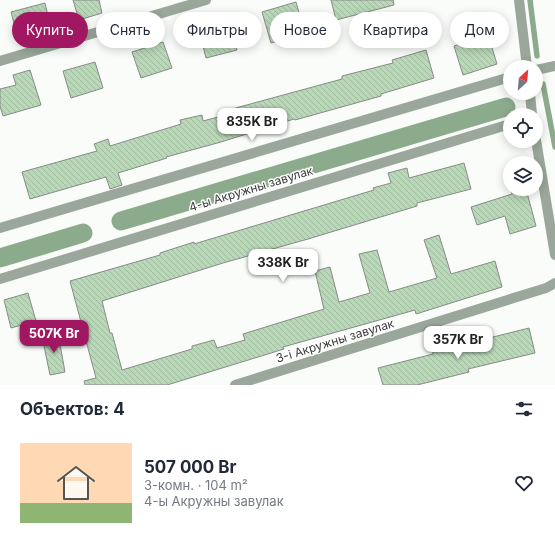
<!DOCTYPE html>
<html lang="ru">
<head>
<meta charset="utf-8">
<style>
	body { margin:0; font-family:Inter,sans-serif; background:#f6f6f7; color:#1f2937; height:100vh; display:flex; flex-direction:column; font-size:15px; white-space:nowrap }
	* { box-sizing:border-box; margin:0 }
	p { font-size:13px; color:#747a83 }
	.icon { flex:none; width:22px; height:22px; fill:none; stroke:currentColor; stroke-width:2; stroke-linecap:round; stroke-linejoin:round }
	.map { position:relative; height:385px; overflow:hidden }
	.drawer { display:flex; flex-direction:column; background:#fff; flex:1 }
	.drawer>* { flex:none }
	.top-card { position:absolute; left:12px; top:12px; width:531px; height:36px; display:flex; gap:8px }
	.needle { width:26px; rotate:26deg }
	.buttons { position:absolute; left:503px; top:60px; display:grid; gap:8px }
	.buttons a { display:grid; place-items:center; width:40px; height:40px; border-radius:50%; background:#fff; box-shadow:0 2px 10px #0003; font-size:20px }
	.price { position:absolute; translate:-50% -34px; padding:0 9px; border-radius:8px; background:#fff; color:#222; font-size:13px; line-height:26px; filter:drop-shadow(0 1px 2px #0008) }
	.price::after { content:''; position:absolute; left:50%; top:24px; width:12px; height:9px; margin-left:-6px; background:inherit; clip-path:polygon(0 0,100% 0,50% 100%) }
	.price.current { background:#a21761; color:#fff }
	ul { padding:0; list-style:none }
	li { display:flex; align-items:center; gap:12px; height:100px; padding:0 20px }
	li span { display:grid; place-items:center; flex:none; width:112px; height:80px; border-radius:0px; color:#555 }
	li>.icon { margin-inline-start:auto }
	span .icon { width:48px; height:48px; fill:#fffc; stroke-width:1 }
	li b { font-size:17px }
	h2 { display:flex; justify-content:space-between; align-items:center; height:48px; padding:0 20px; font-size:17px }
	.chip { padding:0 14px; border-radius:18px; background:#fff; box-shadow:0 2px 10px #0003; font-size:14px; line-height:36px }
	.chip.current { background:#a21761; color:#fff }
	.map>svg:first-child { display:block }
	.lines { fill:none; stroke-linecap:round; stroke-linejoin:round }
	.stream { stroke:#8caa8c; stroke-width:5.5 }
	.canal { stroke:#8caa8c; stroke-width:19 }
	.building { fill:url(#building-back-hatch); stroke:#888b88 }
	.street { stroke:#9aa79a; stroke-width:10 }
	.labels { text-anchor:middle; stroke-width:3; stroke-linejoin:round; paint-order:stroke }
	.street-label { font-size:12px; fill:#3a3b3a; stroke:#fff }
</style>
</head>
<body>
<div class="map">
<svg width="555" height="385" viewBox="0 0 555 385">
	<defs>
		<pattern id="building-back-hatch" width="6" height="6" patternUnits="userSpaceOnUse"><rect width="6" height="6" fill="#b8d8b8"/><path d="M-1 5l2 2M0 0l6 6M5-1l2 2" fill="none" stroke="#9fba9f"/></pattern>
	</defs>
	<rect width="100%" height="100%" fill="#f9fcf9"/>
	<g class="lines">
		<g class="stream">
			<polyline points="530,0 537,56"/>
			<polyline points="543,84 555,147"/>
		</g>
		<g class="canal">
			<polyline points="121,221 506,107"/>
			<polyline points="0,258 83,233"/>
		</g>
	</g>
	<g class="building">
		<polygon points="73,0 99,0 102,13 79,20"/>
		<polygon points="331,0 393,0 394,5 336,20"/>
		<polygon points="296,2 305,33 271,43 262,12"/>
		<polygon points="45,3 51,29 18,38 11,12"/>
		<polygon points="230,23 237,50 206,58 199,30"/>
		<polygon points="488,35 497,64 463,75 454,46"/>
		<polygon points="163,42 172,68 141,78 132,52"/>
		<polygon points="426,50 434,78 381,94 381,96 295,120 294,119 221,142 166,157 167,158 118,173 122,185 110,189 106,177 30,199 22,172 97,151 94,144 108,139 110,146 181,124 180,120 202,115 203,121 233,113 232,109 342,79 342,76 393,63 392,60"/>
		<polygon points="95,62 103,88 71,98 63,71"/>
		<polygon points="30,70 41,105 3,116 0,106 0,89 16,85 13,75"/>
		<polygon points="464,163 471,189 417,203 417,206 308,239 223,263 102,301 110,333 112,333 122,370 192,349 192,346 214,340 217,348 245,340 243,334 324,309 315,271 330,267 339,302 370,293 359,254 377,250 389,292 437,278 424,240 439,235 451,274 495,261 502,287 416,314 415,310 283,347 284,349 167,385 85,385 84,381 96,378 70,281 160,255 160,253 194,242 194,244 374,190 373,188 391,183 388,173 407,168 409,178"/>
		<polygon points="511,189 526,189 536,226 510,234 505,216 477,225 471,207 512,194"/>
		<polygon points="28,293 36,321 11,328 4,300"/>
		<polygon points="529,328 535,353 468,369 469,372 417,385 383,385 378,368 433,354 433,352"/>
		<polygon points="58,333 65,372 50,375 42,336"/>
	</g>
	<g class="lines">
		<g class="street">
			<polyline points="519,0 527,67"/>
			<polyline points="0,61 206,0"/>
			<polyline points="536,70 555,66"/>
			<polyline points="530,93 532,115"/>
			<polyline points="536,140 555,255"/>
			<polyline points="0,228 510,77"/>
			<polyline points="0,279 510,124"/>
			<polyline points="235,385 546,288 555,283"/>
		</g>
	</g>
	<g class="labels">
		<g class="street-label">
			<text transform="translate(251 189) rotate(-17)" y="4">4-ы Акружны завулак</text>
			<text transform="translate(335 341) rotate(-17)" y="4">3-і Акружны завулак</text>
		</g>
	</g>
</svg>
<div class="buttons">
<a><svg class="needle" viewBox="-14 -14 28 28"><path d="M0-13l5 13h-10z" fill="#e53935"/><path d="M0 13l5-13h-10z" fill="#747a83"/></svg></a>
<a><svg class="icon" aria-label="locate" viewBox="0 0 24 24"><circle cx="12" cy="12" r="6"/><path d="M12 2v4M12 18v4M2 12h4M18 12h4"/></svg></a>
<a><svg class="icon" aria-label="layers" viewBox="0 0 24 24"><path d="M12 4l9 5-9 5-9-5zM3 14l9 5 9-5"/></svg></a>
</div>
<b class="price" style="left:252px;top:142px">835K Br</b>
<b class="price" style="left:283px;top:283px">338K Br</b>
<b class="price current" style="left:54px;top:354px">507K Br</b>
<b class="price" style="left:458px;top:360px">357K Br</b>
<div class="top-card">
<a class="chip current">Купить</a>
<a class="chip">Снять</a>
<a class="chip">Фильтры</a>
<a class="chip">Новое</a>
<a class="chip">Квартира</a>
<a class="chip">Дом</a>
</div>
</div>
<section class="drawer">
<h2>Объектов: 4<svg class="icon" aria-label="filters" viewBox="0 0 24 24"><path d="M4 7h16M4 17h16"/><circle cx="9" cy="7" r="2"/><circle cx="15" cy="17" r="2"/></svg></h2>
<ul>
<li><span style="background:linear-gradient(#ffd9b3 75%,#8fb573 0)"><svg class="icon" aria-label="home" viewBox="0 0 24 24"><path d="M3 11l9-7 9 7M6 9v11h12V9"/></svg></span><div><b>507 000 Br</b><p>3-комн. · 104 m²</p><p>4-ы Акружны завулак</p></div><svg class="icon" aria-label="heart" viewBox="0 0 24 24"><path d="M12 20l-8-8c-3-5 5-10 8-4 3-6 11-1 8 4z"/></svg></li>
</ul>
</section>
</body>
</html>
